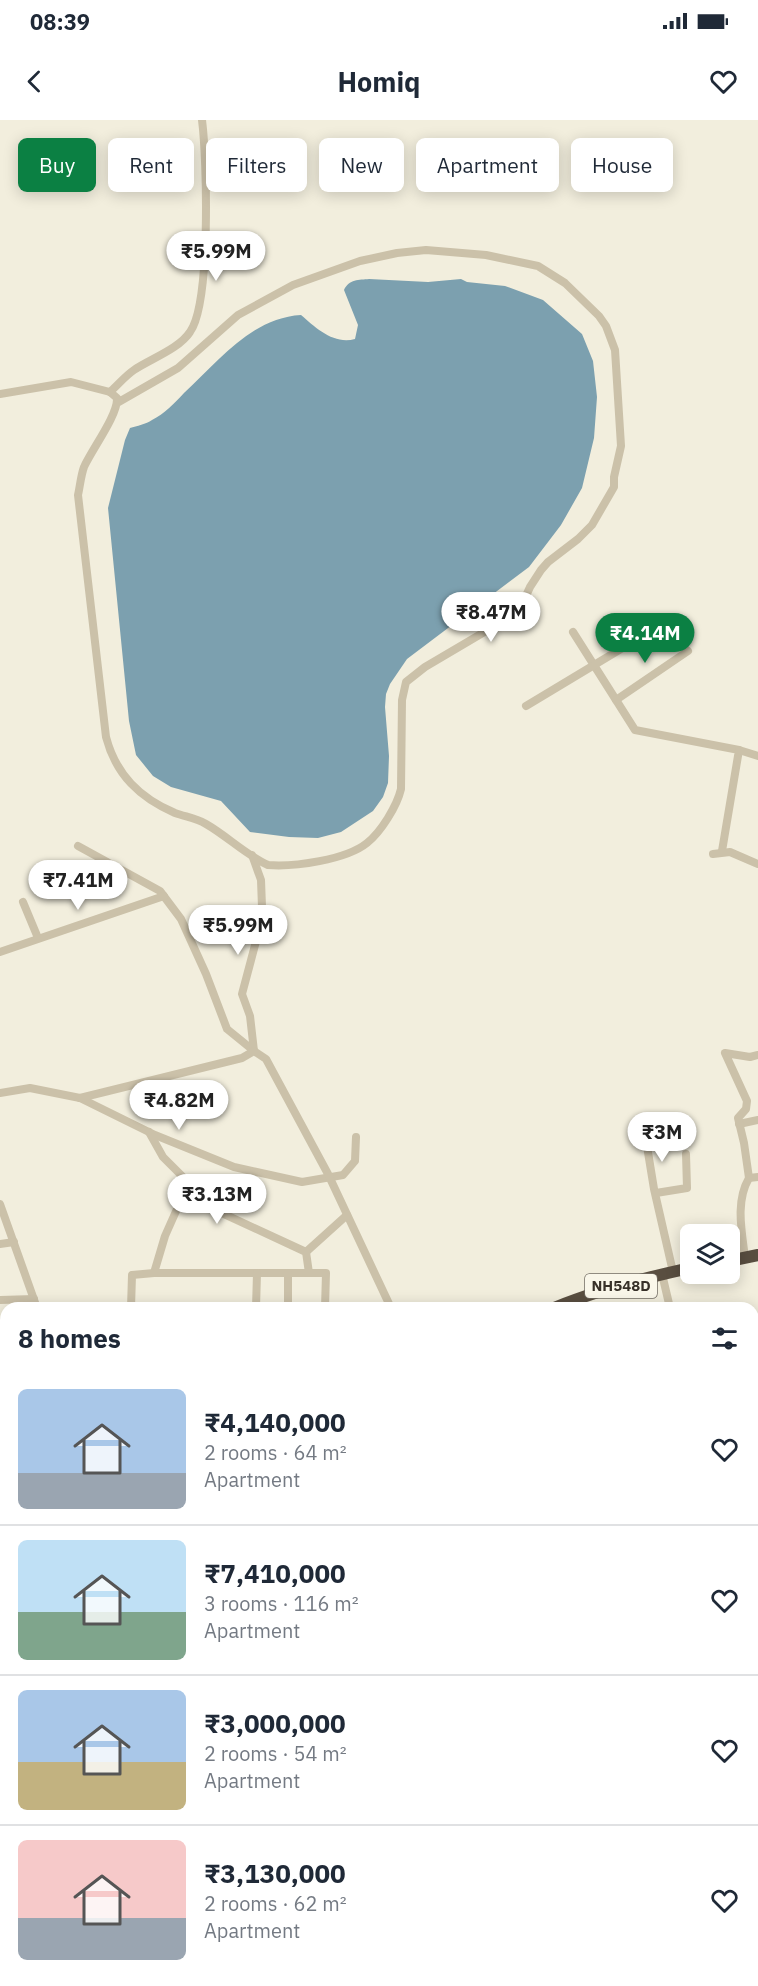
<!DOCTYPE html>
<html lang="en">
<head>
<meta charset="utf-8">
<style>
	body { margin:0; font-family:"IBM Plex Sans",sans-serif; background:#f6f6f7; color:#1f2937; height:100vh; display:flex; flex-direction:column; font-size:22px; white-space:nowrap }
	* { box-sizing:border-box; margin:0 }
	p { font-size:20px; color:#747a83 }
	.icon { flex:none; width:33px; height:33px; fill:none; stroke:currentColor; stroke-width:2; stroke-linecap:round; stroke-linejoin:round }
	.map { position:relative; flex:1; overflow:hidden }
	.sheet { position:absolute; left:0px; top:1182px; width:759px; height:684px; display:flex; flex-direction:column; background:#fff; border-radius:18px 18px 0 0; box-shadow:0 3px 15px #0003 }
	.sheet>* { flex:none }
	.guide { position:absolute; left:18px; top:18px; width:723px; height:54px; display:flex; gap:12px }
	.buttons { position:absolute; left:680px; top:1104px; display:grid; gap:12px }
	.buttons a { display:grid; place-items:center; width:60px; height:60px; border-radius:9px; background:#fff; box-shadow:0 3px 15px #0003; font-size:30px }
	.price { position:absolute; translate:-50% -51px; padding:0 14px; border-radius:21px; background:#fff; color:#222; font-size:20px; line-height:39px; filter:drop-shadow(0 2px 3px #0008) }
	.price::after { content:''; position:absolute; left:50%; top:36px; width:18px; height:14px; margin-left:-9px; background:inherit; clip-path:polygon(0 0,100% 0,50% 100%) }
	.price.active { background:#0b8043; color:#fff }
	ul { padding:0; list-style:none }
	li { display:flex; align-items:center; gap:18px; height:150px; padding:0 18px }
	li+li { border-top:2px solid #e0e1e3 }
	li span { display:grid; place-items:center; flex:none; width:168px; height:120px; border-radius:9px; color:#555 }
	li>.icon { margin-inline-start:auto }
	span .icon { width:72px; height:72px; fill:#fffc; stroke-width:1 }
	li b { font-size:26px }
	h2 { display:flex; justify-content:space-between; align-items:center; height:72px; padding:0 18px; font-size:26px }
	.chip { padding:0 21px; border-radius:9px; background:#fff; box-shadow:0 3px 15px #0003; font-size:21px; line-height:54px }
	.chip.active { background:#0b8043; color:#fff }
	.status { display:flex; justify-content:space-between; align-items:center; height:42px; padding:0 30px; background:#fff; direction:ltr }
	.status svg { height:16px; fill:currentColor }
	header { display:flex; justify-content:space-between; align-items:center; height:78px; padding:0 18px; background:#fff; font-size:27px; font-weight:700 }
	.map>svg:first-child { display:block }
	.water { fill:#7ca0af }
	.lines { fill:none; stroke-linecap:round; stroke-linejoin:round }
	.minor { stroke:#cbc1a9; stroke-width:8 }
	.major { stroke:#796d5a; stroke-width:10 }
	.highway { stroke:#594e40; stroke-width:12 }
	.rail { stroke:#383129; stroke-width:2; stroke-dasharray:1.5 4.5; stroke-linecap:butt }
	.labels { text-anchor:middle; stroke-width:5; stroke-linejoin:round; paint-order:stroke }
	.shield { fill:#faf7ea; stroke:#726c63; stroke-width:1.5 }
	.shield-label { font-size:15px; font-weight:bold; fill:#383129 }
</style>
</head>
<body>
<div class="status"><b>08:39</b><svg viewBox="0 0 49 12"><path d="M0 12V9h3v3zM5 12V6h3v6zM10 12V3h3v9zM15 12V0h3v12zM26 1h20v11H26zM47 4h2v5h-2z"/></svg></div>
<header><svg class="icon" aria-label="back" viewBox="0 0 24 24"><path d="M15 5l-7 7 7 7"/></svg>Homiq<svg class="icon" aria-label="heart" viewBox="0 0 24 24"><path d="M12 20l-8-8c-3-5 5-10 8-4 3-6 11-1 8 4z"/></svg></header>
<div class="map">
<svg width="758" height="1866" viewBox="0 0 758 1866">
	<rect width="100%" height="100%" fill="#f2eedd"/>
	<path class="water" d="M 369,159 L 428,162 L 461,159 L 467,162 L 505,166 L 543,180 L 582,214 L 593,241 L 597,277 L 594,318 L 582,368 L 561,405 L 529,447 L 407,539 L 390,564 L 386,574 L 385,587 L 389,636 L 388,663 L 383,677 L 373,691 L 341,712 L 318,718 L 289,717 L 250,712 L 221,681 L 171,667 L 153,656 L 136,635 L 129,601 L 108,388 L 125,320 L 130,308 C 137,306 146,304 152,300 C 164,294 175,283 184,273 C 219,241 251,198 301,195 C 316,208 334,225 355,219 L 358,205 L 344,170 C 349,159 359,160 369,159 Z"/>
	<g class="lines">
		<g class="minor">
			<path d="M 110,272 C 118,265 125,256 134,250 C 150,239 179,229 190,212 C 211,183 207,39 202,0"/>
			<path d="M 0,274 L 71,262 L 110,272 L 117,278 C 118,295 92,329 84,347 C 81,355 80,366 78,375 L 106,617 C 116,655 140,678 175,693 C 186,697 196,698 206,704 C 227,716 246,735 268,745 C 294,747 346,740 367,723 C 381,712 397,686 401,669 L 402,580 L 406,562 L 425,547 L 515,494 L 521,487 L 530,467 L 541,450 L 548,442 L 578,419 L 592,405 L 614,367 L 614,357 L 621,326 L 615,230 L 606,206 L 599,196 L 565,163 L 538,146 L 486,135 L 426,130 L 397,133 L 360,141 L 293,165 L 238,195 L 178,248 L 117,283"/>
			<polyline points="573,512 635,610 739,630 722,731"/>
			<polyline points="616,580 688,531"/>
			<polyline points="526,586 644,515"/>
			<polyline points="739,630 758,636"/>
			<polyline points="78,726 160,771 181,799 206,854 227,909 254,931"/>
			<polyline points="713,734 730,732 758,744"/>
			<polyline points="252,735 261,760 262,787 259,810 242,874 250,896 254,931"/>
			<polyline points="23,782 38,818"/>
			<polyline points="0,832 164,776"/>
			<polyline points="0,973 30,968 80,978 155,1015 234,1047 302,1062 343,1055 355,1041 356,1017"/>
			<polyline points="80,978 242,938 254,931 266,939 328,1054 391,1188"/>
			<polyline points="739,1004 758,1000"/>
			<polyline points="149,1012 163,1037 185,1059 185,1076"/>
			<polyline points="646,1020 654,1069 673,1152"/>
			<polyline points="749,1058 744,1023 738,998 746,989 747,981 725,933 750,937 758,935"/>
			<polyline points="656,1073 687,1068 686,1034"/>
			<polyline points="0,1084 37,1188"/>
			<polyline points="0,1124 14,1122"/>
			<polyline points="306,1132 347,1095"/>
			<path d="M 745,1138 C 742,1112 735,1082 749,1058 L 758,1057"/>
			<polyline points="154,1153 165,1116 181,1080 185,1076 306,1132 309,1153"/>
			<polyline points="662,1154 670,1188"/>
			<polyline points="0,1180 34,1179"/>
			<polyline points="131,1188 132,1155 154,1153 326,1153 325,1188"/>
			<polyline points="256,1188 257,1153"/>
			<polyline points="288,1188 288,1153"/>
			<polyline points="753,1208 758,1208"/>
			<polyline points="0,1223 6,1223"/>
			<polyline points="753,1855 758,1848"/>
			<polyline points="432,1860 453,1866"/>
			<polyline points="356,1866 357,1860"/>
			<polyline points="511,1866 512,1860"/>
			<polyline points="584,1866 585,1860"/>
			<polyline points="654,1866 655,1860"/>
			<polyline points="717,1866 718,1860"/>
			<polyline points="745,1866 749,1860"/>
		</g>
		<polyline class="major" points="0,1448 6,1450"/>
		<g class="highway">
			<polyline points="729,1141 758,1135"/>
			<path d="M 554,1188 C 598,1170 644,1158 690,1148"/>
			<polyline points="0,1608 6,1598"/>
		</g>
		<g class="rail">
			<polyline points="0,1544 6,1546"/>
			<polyline points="753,1749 758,1751"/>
		</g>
	</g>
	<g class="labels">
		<rect class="shield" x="585" y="1154" width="72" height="24" rx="4.5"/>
		<g class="shield-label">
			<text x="621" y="1171">NH548D</text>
		</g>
	</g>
</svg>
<div class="buttons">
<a><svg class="icon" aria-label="layers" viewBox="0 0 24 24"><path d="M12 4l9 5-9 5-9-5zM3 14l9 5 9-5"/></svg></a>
</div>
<b class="price" style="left:216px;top:162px">₹5.99M</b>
<b class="price" style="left:491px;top:523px">₹8.47M</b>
<b class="price active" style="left:645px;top:544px">₹4.14M</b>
<b class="price" style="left:78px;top:791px">₹7.41M</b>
<b class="price" style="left:238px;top:836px">₹5.99M</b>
<b class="price" style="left:179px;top:1011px">₹4.82M</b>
<b class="price" style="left:662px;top:1043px">₹3M</b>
<b class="price" style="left:217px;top:1105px">₹3.13M</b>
<div class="guide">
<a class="chip active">Buy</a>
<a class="chip">Rent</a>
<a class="chip">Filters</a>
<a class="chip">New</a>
<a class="chip">Apartment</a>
<a class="chip">House</a>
</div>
<section class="sheet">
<h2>8 homes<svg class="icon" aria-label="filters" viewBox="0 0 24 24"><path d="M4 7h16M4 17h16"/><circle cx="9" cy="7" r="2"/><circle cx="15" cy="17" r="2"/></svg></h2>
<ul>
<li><span style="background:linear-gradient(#a9c7e8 70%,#9aa5b1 0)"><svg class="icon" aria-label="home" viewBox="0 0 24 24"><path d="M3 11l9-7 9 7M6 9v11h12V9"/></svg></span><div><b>₹4,140,000</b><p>2 rooms · 64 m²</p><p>Apartment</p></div><svg class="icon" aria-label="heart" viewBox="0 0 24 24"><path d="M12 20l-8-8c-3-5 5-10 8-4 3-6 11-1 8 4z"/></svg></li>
<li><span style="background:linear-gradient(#bfe0f5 60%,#7fa58c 0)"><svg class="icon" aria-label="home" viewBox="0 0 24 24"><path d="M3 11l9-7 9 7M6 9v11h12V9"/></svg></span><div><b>₹7,410,000</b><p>3 rooms · 116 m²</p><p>Apartment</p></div><svg class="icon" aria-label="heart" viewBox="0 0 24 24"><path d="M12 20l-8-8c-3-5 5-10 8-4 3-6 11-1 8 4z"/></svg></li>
<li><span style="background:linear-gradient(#a9c7e8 60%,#c2b280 0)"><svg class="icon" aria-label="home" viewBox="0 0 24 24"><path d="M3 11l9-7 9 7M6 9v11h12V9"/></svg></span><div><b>₹3,000,000</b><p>2 rooms · 54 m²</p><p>Apartment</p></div><svg class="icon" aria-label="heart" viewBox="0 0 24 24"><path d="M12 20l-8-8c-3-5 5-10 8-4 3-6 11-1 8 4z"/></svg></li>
<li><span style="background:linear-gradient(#f6c9c9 65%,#9aa5b1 0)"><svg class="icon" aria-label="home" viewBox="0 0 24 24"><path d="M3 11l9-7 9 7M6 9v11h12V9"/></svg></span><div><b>₹3,130,000</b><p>2 rooms · 62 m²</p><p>Apartment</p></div><svg class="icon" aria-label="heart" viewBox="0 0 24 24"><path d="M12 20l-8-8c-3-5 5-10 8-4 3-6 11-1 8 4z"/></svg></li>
</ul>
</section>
</div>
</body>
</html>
